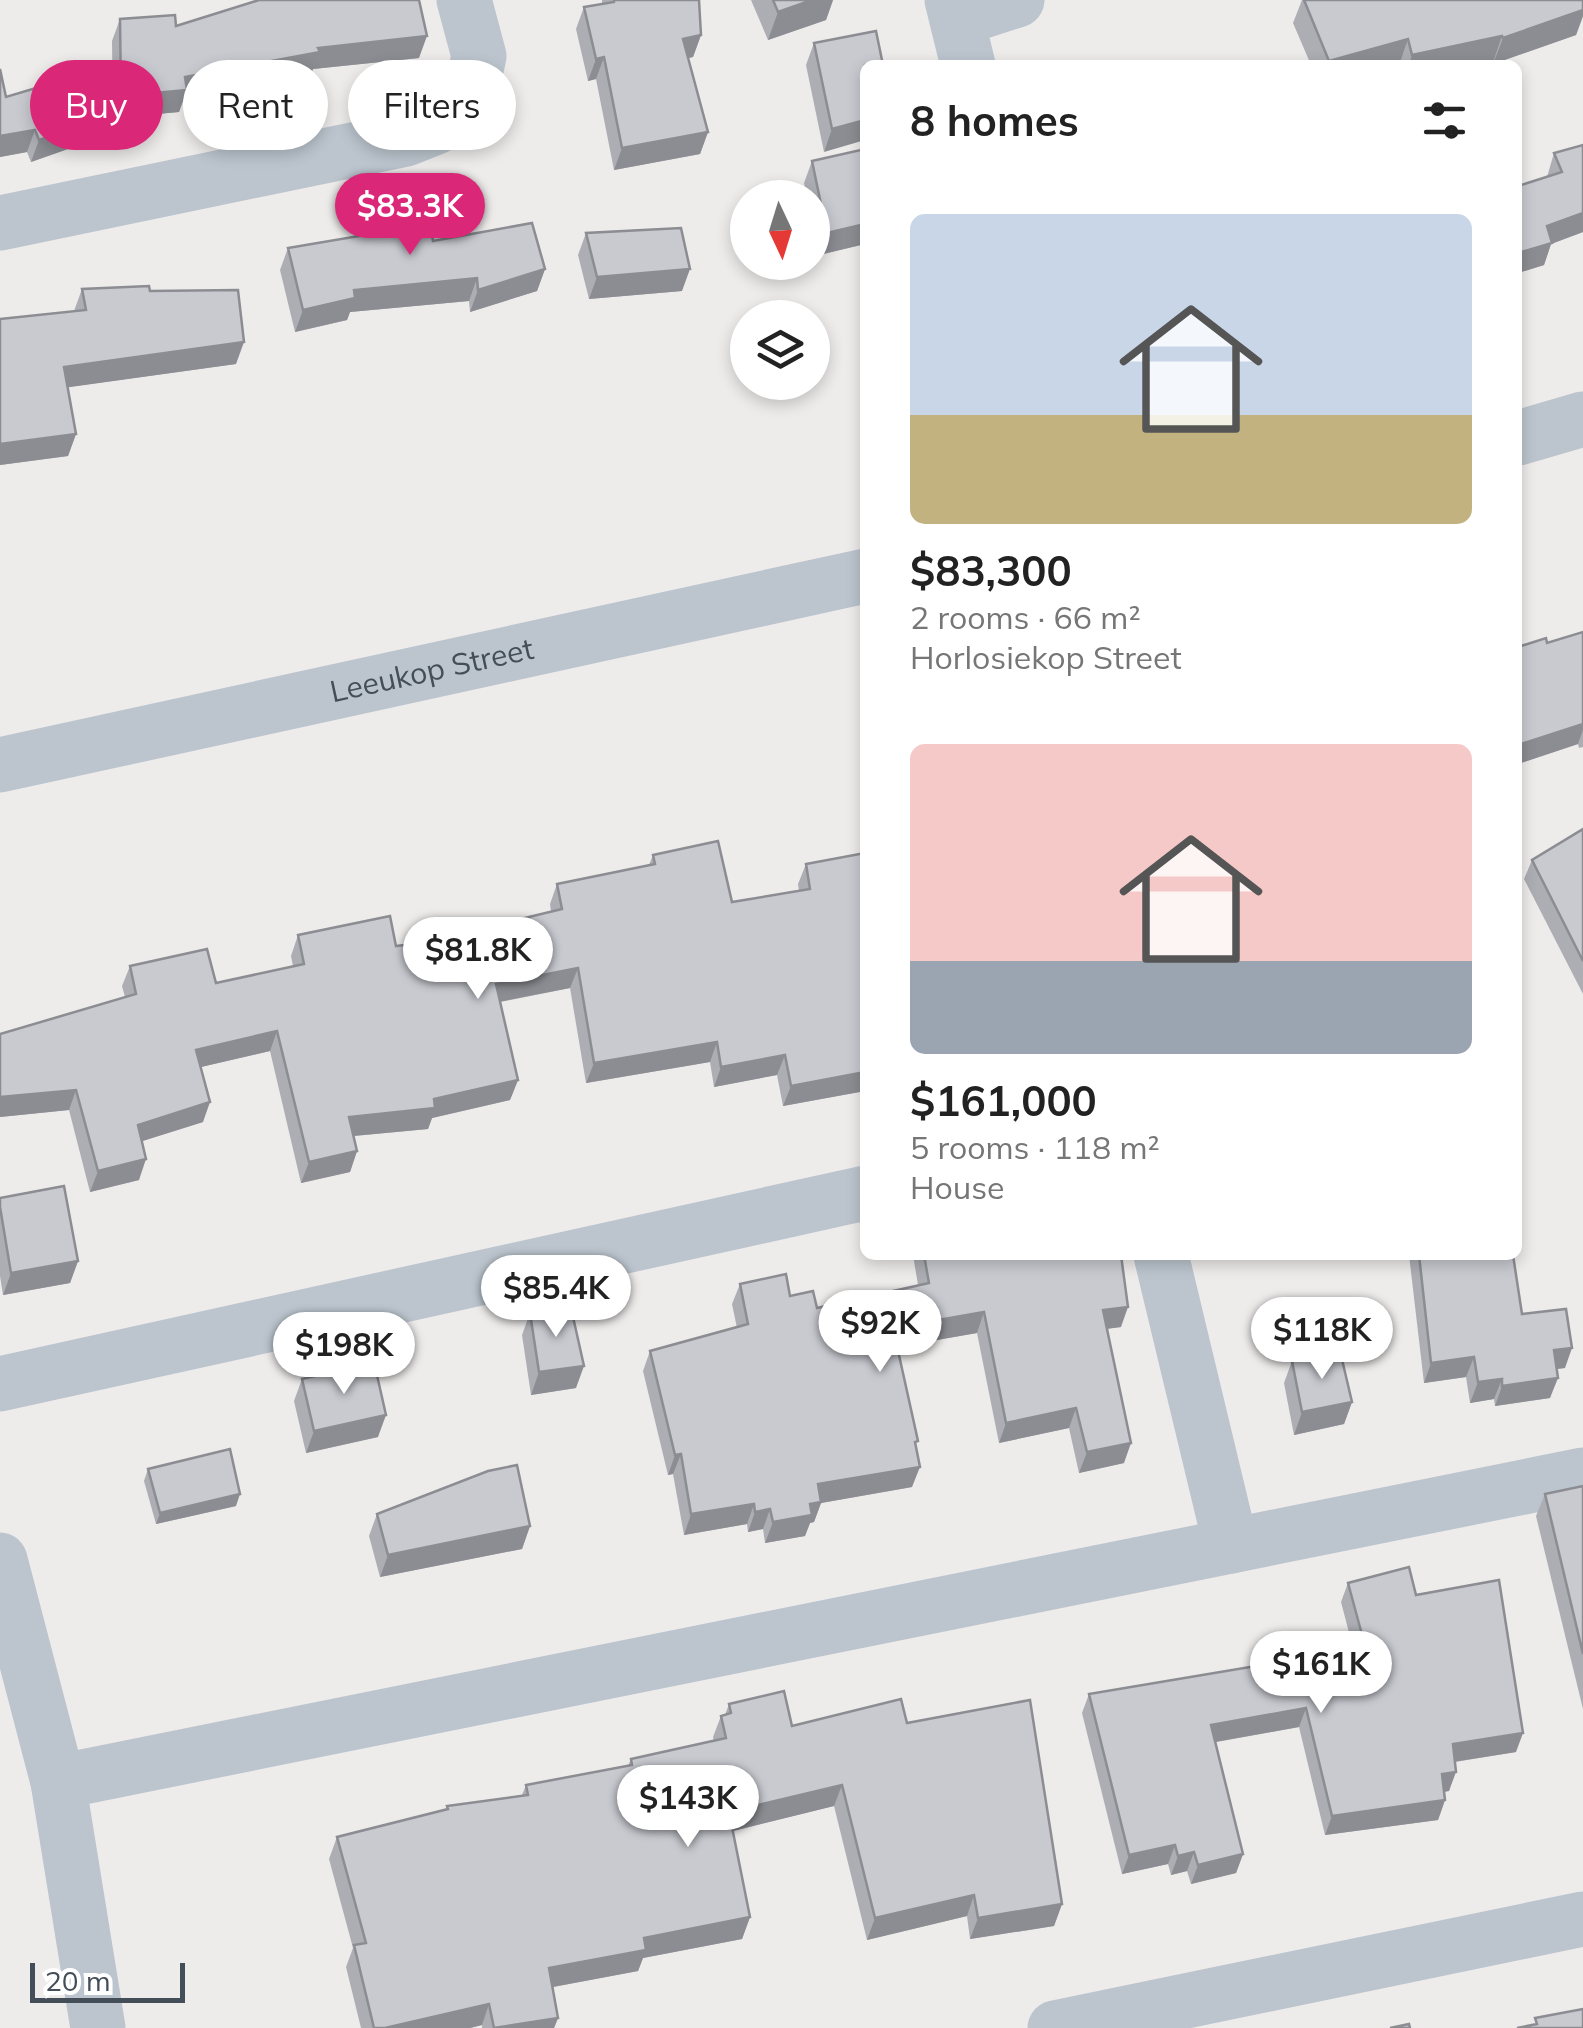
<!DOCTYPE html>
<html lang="en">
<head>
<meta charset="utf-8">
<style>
	body { margin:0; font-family:Mulish,sans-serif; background:#f6f6f6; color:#222; height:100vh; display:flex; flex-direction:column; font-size:38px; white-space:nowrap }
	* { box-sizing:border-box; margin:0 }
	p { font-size:32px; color:#767676 }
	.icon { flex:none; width:55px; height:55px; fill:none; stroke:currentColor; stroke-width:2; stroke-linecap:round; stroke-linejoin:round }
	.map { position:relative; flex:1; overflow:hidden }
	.details { position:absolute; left:860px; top:60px; width:662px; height:1200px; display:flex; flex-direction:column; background:#fff; border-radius:15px; box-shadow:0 5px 15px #0003 }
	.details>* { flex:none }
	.guide { position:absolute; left:30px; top:60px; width:680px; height:90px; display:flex; gap:20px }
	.needle { width:65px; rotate:176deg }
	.fabs { position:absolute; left:730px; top:180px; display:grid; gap:20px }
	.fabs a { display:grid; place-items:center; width:100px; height:100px; border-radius:50%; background:#fff; box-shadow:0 5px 15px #0003; font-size:50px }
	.scale { position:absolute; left:30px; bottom:25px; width:155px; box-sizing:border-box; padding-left:10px; border:5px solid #444e58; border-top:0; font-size:28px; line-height:35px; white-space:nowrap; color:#444e58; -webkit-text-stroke:8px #fff; paint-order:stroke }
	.price { position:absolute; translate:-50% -85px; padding:0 22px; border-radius:35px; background:#fff; color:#222; font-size:32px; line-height:65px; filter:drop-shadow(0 2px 5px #0008) }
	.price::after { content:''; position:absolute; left:50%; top:60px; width:30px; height:22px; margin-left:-15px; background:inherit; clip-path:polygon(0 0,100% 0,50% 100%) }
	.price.current { background:#db2777; color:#fff }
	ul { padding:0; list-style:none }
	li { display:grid; align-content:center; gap:20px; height:530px; padding:0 50px }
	li span { display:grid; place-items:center; height:310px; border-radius:15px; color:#555 }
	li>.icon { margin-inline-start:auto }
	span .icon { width:180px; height:180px; fill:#fffc; stroke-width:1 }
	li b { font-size:42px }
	h2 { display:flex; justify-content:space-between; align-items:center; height:120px; padding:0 50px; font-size:42px }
	.chip { padding:0 35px; border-radius:45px; background:#fff; box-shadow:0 5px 15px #0003; font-size:35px; line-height:90px }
	.chip.current { background:#db2777; color:#fff }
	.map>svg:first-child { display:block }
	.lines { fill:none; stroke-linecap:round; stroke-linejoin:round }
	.minor { stroke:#bcc5ce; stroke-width:55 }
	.tertiary { stroke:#bcc5ce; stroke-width:55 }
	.wall { fill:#acaeb3 }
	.shaded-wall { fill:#8c8d92 }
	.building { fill:#c8cad0; stroke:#8c8d92; stroke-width:2.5 }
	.labels { text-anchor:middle; stroke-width:9; stroke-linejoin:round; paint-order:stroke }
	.street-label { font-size:30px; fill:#444e58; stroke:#fff }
</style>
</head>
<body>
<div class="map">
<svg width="1583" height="2028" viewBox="0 0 1583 2028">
	<rect width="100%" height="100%" fill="#eeebeb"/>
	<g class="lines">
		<g class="minor">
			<polyline points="958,19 1017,0"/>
			<polyline points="0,223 406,139 436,127 457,108 473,84 479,56 464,0"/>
			<polyline points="1161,1255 1231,1546"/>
			<polyline points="0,1384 865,1193"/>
			<polyline points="0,1560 58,1782 98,2028"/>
			<polyline points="58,1782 1583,1475"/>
			<polyline points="1055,2028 1583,1919"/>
		</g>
		<g class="tertiary">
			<polyline points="952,0 968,65"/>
			<polyline points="1518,438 1583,419"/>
			<path id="s1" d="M 0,765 L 865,576"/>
		</g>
	</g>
	<g class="wall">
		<polygon points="602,0 699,0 701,35 693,57 688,58 708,132 700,154 614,170 596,79 588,81 576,29 584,7 602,4"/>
		<polygon points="751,0 833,0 826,20 768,40"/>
		<polygon points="1302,0 1583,0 1583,16 1576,35 1493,64 1493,62 1477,65 1311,65 1293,23"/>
		<polygon points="120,19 176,26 419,58 313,69 311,74 184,98 179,112 113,118 112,41"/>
		<polygon points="876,31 824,152 806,65 814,43"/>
		<polygon points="0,69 6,97 102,137 31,162 27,152 0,157"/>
		<polygon points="1583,145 1583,232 1551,244 1544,265 1518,273 1518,186 1547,177 1554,153"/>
		<polygon points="865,149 865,244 819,255 812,222 812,198 807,198 804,183 812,161"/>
		<polygon points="363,213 433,241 545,269 537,291 470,312 469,301 350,312 347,320 295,332 280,270 288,248 355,237"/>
		<polygon points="586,233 682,291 589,299 578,255"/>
		<polygon points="82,289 150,291 236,364 68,387 76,434 68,456 0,465 74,311"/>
		<polygon points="1583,632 1583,747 1579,748 1578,744 1518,764 1518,647 1547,643"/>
		<polygon points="1583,829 1583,994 1524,879 1532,860"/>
		<polygon points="865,853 865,1091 783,1106 777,1075 714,1087 710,1062 586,1083 570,988 500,1002 518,1080 510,1100 432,1118 428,1129 354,1136 357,1151 350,1172 301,1183 270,1051 201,1067 203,1122 142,1141 139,1180 90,1192 69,1110 0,1117 125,997 122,986 130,966 216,983 293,966 291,956 298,935 396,946 421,943 551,911 550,904 557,884 649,865 653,855 732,902 799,891 798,884 806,864"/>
		<polygon points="0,1198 78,1261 70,1283 3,1295 0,1276"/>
		<polygon points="913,1255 1121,1255 1121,1327 1107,1329 1124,1463 1079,1473 1069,1428 999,1443 977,1333 897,1347 916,1447 912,1487 821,1503 814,1522 810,1523 805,1536 765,1543 763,1529 748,1532 747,1524 684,1535 673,1474 668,1475 643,1371 650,1351 737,1328 732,1304 740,1284 790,1296 817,1308 918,1285"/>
		<polygon points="1409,1255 1513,1255 1522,1314 1565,1368 1557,1369 1550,1398 1495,1406 1494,1399 1470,1403 1466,1377 1424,1383"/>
		<polygon points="530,1313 576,1388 531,1395 522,1335"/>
		<polygon points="1292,1361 1352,1402 1344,1424 1294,1435 1284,1383"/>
		<polygon points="302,1379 378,1437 306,1453 294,1401"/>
		<polygon points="148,1469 236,1506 156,1524 144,1481"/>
		<polygon points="1583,1486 1583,1709 1536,1516 1545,1494"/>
		<polygon points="377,1514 530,1526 522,1549 380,1577 369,1536"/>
		<polygon points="1348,1583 1416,1595 1516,1752 1455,1762 1449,1791 1444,1792 1445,1800 1438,1820 1325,1835 1299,1727 1216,1742 1243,1854 1236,1873 1191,1884 1187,1871 1171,1875 1168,1864 1122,1874 1082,1713 1089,1694 1252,1667 1254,1660 1352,1644 1341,1602"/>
		<polygon points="729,1704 792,1726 907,1723 1062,1904 1054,1926 970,1939 967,1916 867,1940 834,1806 733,1831 750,1917 742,1939 643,1958 638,1971 553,1987 558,2018 554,2028 482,2028 482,2025 470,2028 361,2028 346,1967 353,1948 329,1859 337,1837 446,1809 447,1806 522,1795 526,1785 628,1766 631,1759 714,1741 713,1737 721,1716 725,1715"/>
	</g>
	<g class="shaded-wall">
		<polygon points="812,0 833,0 826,20 768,40 778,12"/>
		<polygon points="1583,0 1583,16 1576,35 1493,64 1503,38"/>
		<polygon points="701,35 693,57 675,61 683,39"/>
		<polygon points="427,36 419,58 313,69 311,74 184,98 179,112 113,118 121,96 185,77 318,48"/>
		<polygon points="1502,36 1493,62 1477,65 1409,65 1412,55"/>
		<polygon points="1408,39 1399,65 1328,65 1329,61"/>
		<polygon points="604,57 596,79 588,81 596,59"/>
		<polygon points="110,115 102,137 31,162 39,140"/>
		<polygon points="865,120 865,140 824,152 832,129"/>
		<polygon points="35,130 27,152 0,157 0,136"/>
		<polygon points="708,132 700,154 614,170 622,148"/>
		<polygon points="1583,213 1583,232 1551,244 1544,265 1518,273 1518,253 1547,226"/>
		<polygon points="865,224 865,244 819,255 827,233"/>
		<polygon points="545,269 537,291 470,312 478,290"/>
		<polygon points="690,269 682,291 589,299 597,277"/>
		<polygon points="477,278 469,301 350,312 347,320 295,332 303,310 354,290"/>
		<polygon points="244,342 236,364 56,389 64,367"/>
		<polygon points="76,434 68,456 0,465 0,444"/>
		<polygon points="1583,724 1583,730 1578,744 1518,764 1518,745"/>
		<polygon points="578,968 570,988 488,1004 496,984"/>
		<polygon points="277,1031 270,1051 188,1070 196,1050"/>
		<polygon points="717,1042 710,1062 586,1083 594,1063"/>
		<polygon points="785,1055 777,1075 714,1087 721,1067"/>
		<polygon points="865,1072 865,1091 783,1106 791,1086"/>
		<polygon points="518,1080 510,1100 432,1118 428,1129 342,1137 349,1117"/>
		<polygon points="76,1090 69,1110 0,1117 0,1097"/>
		<polygon points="210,1102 203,1122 130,1145 138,1125"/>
		<polygon points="357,1151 350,1172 301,1183 309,1162"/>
		<polygon points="146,1159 139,1180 90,1192 98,1171"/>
		<polygon points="78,1261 70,1283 3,1295 11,1273"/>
		<polygon points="1128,1307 1121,1327 1096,1330 1103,1310"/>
		<polygon points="984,1312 977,1333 885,1349 893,1328"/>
		<polygon points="1572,1348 1565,1368 1547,1370 1554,1350"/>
		<polygon points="1474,1357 1466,1377 1424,1383 1431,1363"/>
		<polygon points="584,1366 576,1388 531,1395 539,1372"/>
		<polygon points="1558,1378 1550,1398 1495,1406 1502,1386"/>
		<polygon points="1502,1379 1494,1399 1470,1403 1478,1382"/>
		<polygon points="1352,1402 1344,1424 1294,1435 1302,1412"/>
		<polygon points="1076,1408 1069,1428 999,1443 1006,1423"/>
		<polygon points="386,1415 378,1437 306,1453 314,1431"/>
		<polygon points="1131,1443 1124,1463 1079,1473 1087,1452"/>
		<polygon points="681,1454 673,1474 668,1475 675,1455"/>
		<polygon points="920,1467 912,1487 821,1503 814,1522 810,1523 805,1536 765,1543 773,1522 818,1484"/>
		<polygon points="240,1494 236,1506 156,1524 160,1513"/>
		<polygon points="754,1504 747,1524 684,1535 691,1514"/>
		<polygon points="770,1509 763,1529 748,1532 755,1512"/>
		<polygon points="530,1526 522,1549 380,1577 388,1555"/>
		<polygon points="1306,1708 1299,1727 1204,1744 1211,1725"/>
		<polygon points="1523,1733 1516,1752 1446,1763 1453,1744"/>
		<polygon points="1456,1772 1449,1791 1435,1793 1442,1774"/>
		<polygon points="842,1785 834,1806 721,1834 729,1812"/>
		<polygon points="1445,1800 1438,1820 1325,1835 1332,1816"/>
		<polygon points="1175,1845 1168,1864 1122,1874 1129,1855"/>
		<polygon points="1194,1852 1187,1871 1171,1875 1178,1856"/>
		<polygon points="1243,1854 1236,1873 1191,1884 1198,1865"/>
		<polygon points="974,1895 967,1916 867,1940 875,1918"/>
		<polygon points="1062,1904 1054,1926 970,1939 978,1918"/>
		<polygon points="750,1917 742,1939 643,1958 638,1971 542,1989 549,1968 644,1938"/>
		<polygon points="489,2004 482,2025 470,2028 385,2028"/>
		<polygon points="558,2018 554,2028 500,2028"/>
	</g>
	<g class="building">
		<polygon points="259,0 419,0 427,36 318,48 320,52 185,77 187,90 121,96 120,19 175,15 176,26"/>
		<polygon points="614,0 699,0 701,35 683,39 708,132 622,148 604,57 596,59 584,7 614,2"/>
		<polygon points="773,0 812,0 778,12"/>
		<polygon points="1304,0 1583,0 1583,10 1503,38 1502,36 1412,55 1408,39 1329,61"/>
		<polygon points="876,31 883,65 865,65 865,120 832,129 814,43"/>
		<polygon points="0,69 6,97 93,71 110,115 39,140 35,130 0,136"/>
		<polygon points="1583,145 1583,213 1547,226 1552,243 1518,253 1518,186 1562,172 1554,153"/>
		<polygon points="865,149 865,224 827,233 812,161"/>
		<polygon points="427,206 433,241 532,223 545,269 478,290 477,278 354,290 355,298 303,310 288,248 365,235 363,213"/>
		<polygon points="681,228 690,269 597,277 586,233"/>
		<polygon points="149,286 150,291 238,290 244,342 64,367 76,434 0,444 0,319 86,310 82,289"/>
		<polygon points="1583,632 1583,724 1518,745 1518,647 1546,638 1547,643"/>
		<polygon points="1583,829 1583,961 1532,860"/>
		<polygon points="718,841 732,902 810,889 806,864 865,853 865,1072 791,1086 785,1055 721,1067 717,1042 594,1063 578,968 496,984 518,1080 434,1099 435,1108 349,1117 357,1151 309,1162 277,1031 196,1050 210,1102 138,1125 146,1159 98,1171 76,1090 0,1097 0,1034 136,994 130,966 207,949 216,983 304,964 298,935 390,916 396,946 421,943 562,909 557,884 655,864 653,855"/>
		<polygon points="64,1186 78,1261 11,1273 0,1207 0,1198"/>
		<polygon points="924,1255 1121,1255 1128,1307 1103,1310 1131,1443 1087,1452 1076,1408 1006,1423 984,1312 893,1328 918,1441 915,1442 920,1467 818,1484 821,1502 810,1504 812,1515 773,1522 770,1509 755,1512 754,1504 691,1514 681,1454 675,1455 650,1351 748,1324 740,1284 786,1274 790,1296 813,1291 817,1308 929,1283"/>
		<polygon points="1419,1255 1513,1255 1522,1314 1566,1309 1572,1348 1554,1350 1558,1378 1502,1386 1502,1379 1478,1382 1474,1357 1431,1363"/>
		<polygon points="571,1308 584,1366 539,1372 530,1313"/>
		<polygon points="1340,1351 1352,1402 1302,1412 1292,1361"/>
		<polygon points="374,1362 386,1415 314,1431 302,1379"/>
		<polygon points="230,1449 240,1494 160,1513 148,1469"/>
		<polygon points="517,1465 530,1526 388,1555 377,1514 488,1471"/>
		<polygon points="1583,1486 1583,1654 1545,1494"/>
		<polygon points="1409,1567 1416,1595 1499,1580 1523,1733 1453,1744 1456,1772 1442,1774 1445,1800 1332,1816 1306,1708 1211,1725 1243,1854 1198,1865 1194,1852 1178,1856 1175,1845 1129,1855 1089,1694 1256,1666 1254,1660 1364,1642 1348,1583"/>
		<polygon points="784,1691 792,1726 901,1699 907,1723 1030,1700 1062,1904 978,1918 974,1895 875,1918 842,1785 729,1812 750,1917 644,1938 646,1950 549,1968 558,2018 494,2028 489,2004 385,2028 374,2028 354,1945 366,1943 337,1837 448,1809 447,1806 528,1795 526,1785 632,1765 631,1759 726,1738 721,1716 731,1713 729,1704"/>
		<polygon points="1583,2009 1583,2028 1517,2028 1537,2024 1535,2018"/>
		<polygon points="1409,2024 1410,2028 1390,2028"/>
	</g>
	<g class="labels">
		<g class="street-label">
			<text dy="10" stroke="none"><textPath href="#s1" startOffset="442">Leeukop Street</textPath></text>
		</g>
	</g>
</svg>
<div class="fabs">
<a><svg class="needle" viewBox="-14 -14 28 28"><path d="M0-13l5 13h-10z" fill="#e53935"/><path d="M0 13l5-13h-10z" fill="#767676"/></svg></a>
<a><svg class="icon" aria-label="layers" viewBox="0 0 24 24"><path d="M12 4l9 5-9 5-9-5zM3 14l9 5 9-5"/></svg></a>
</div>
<div class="scale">20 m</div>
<b class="price current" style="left:410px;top:258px">$83.3K</b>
<b class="price" style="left:478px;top:1002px">$81.8K</b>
<b class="price" style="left:556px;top:1340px">$85.4K</b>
<b class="price" style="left:880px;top:1375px">$92K</b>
<b class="price" style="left:1322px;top:1382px">$118K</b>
<b class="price" style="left:344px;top:1397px">$198K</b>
<b class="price" style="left:1321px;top:1716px">$161K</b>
<b class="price" style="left:688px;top:1850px">$143K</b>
<div class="guide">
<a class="chip current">Buy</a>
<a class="chip">Rent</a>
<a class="chip">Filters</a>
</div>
<section class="details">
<h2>8 homes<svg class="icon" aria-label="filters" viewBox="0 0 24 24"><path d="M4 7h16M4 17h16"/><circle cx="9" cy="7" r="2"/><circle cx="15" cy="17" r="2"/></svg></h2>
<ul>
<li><span style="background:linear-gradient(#c9d6e8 65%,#c2b280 0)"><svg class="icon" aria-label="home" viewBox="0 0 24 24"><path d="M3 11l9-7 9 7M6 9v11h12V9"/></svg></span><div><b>$83,300</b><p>2 rooms · 66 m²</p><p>Horlosiekop Street</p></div></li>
<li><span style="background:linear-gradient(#f6c9c9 70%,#9aa5b1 0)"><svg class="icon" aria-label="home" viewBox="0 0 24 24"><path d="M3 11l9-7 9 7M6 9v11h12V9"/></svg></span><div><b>$161,000</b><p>5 rooms · 118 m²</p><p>House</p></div></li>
</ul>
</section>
</div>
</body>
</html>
